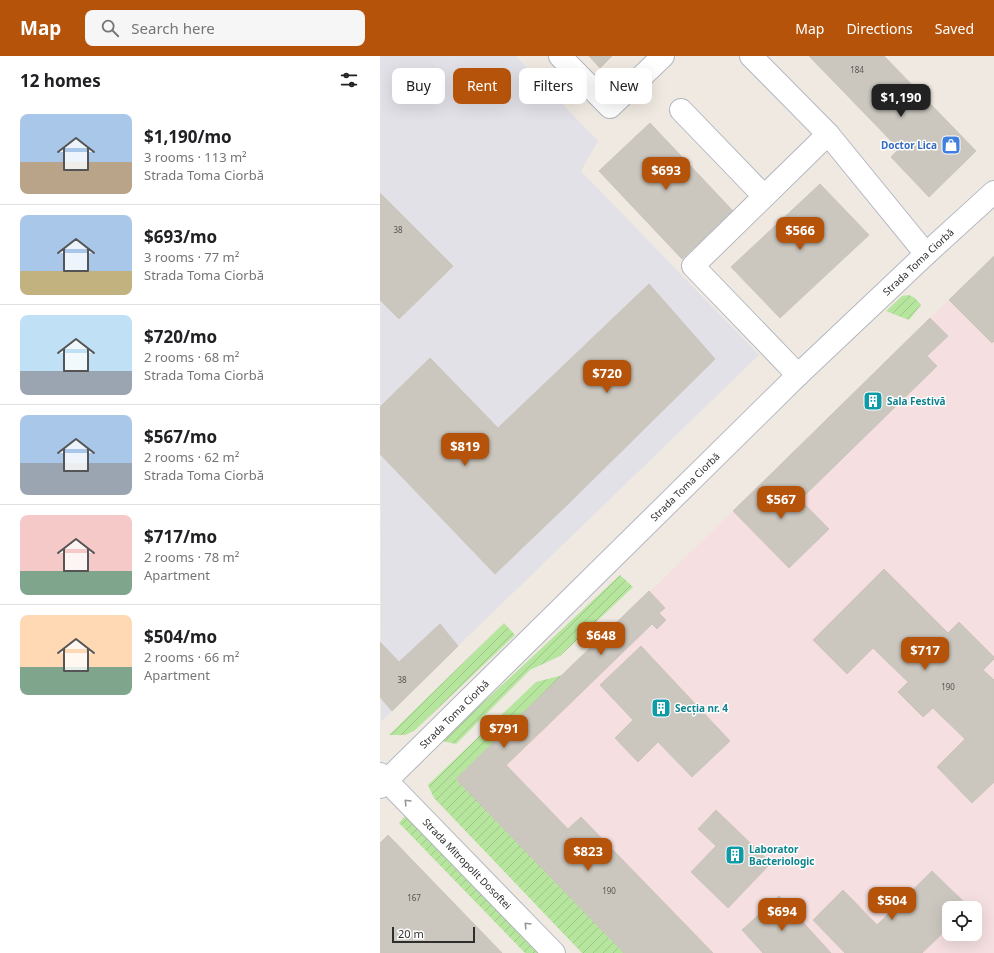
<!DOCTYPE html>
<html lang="en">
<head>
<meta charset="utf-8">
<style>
	body { margin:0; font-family:"Noto Sans",sans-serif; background:#f6f6f6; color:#202124; height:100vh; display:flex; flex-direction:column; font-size:15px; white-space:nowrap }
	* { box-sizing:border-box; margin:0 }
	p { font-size:13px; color:#757577 }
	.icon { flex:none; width:22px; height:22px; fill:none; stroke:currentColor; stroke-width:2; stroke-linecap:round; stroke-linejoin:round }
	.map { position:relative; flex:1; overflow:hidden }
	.details { display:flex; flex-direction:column; background:#fff; width:380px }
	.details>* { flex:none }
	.hud { position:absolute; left:12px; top:12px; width:380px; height:36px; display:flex; gap:8px }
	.fabs { position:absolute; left:562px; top:845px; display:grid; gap:8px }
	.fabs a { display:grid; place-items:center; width:40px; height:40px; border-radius:8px; background:#fff; box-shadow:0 4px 16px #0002; font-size:20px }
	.scale { position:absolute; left:12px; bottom:10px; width:83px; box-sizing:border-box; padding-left:4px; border:2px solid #2e2e2e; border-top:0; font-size:11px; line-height:14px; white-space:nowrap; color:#2e2e2e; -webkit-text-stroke:3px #fff; paint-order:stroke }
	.price { position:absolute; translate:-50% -34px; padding:0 9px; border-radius:8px; background:#b45309; color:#fff; font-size:13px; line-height:26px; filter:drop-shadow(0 1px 2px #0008) }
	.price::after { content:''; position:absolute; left:50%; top:24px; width:12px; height:9px; margin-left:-6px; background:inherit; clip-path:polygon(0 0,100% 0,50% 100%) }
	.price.current { background:#222; color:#fff }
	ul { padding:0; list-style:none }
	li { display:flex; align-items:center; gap:12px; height:100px; padding:0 20px }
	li+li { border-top:1px solid #e0e0e0 }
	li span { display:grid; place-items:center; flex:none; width:112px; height:80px; border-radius:8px; color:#555 }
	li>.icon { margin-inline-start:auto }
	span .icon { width:48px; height:48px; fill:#fffc; stroke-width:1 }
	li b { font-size:17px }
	h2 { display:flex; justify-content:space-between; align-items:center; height:48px; padding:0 20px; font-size:17px }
	.pill { padding:0 14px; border-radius:8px; background:#fff; box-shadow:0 4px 16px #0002; font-size:14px; line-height:36px }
	.pill.current { background:#b45309; color:#fff }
	header { display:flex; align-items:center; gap:24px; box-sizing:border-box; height:56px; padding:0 20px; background:#b45309; color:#fff }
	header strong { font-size:19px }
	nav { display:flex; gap:22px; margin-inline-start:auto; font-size:14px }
	.search { width:280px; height:36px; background:#f6f6f6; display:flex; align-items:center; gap:10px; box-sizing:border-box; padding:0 14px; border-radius:8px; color:#757577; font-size:15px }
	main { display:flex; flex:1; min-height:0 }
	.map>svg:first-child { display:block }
	.industrial { fill:#e3e1e8 }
	.medical { fill:#f5dfe0; fill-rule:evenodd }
	.garden { fill:url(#garden-furrows) }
	.building { fill:#cbc7bf; stroke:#cbc5ba }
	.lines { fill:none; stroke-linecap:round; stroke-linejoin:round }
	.minor-casing { stroke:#b4b7c1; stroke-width:24 }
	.minor { stroke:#fff; stroke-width:22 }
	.oneway { stroke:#969696 }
	.labels { text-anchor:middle; stroke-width:3; stroke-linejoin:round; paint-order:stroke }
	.number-label { font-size:8px; fill:#555452 }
	.shop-label { font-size:10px; font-weight:bold; fill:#366cbe; stroke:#fff; text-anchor:end }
	.street-label { font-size:10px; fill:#2e2e2e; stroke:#fff }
	.culture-label { font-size:10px; font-weight:bold; fill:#0d838f; stroke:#fff; text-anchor:start }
</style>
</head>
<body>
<header>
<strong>Map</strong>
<div class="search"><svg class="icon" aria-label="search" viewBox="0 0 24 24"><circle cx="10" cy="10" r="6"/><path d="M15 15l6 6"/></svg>Search here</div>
<nav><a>Map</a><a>Directions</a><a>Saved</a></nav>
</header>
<main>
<section class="details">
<h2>12 homes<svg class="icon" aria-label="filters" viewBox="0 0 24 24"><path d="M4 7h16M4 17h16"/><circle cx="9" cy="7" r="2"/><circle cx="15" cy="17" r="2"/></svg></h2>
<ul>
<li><span style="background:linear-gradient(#a9c7e8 60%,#b9a48a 0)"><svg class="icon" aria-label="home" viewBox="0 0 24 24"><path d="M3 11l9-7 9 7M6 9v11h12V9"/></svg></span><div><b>$1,190/mo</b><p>3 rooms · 113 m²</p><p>Strada Toma Ciorbă</p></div></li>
<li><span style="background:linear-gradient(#a9c7e8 70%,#c2b280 0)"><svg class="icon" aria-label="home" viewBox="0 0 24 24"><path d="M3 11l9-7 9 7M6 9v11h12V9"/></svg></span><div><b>$693/mo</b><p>3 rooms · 77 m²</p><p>Strada Toma Ciorbă</p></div></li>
<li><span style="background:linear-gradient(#bfe0f5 70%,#9aa5b1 0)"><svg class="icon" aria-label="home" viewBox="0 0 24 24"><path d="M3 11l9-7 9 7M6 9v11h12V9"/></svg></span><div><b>$720/mo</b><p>2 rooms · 68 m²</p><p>Strada Toma Ciorbă</p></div></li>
<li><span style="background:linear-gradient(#a9c7e8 60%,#9aa5b1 0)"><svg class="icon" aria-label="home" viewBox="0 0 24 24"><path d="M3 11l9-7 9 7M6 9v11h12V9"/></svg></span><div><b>$567/mo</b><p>2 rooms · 62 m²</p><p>Strada Toma Ciorbă</p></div></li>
<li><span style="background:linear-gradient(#f6c9c9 70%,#7fa58c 0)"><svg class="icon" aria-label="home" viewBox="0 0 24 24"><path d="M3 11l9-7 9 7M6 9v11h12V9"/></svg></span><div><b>$717/mo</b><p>2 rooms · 78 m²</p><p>Apartment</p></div></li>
<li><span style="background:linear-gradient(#ffd9b3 65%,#7fa58c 0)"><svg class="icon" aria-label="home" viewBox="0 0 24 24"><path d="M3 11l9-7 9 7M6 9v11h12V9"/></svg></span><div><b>$504/mo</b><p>2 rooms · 66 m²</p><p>Apartment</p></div></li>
</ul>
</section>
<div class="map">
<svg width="614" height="897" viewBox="0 0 614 897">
	<defs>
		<pattern id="garden-furrows" width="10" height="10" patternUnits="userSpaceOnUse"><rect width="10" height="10" fill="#b6e59e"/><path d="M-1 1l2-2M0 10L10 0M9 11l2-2" fill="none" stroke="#9dc588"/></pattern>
	</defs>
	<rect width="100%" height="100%" fill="#efe9e1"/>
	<polygon class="industrial" points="0,0 136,0 218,85 201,115 379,299 78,590 1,666"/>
	<path class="medical" d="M 614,200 L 614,897 L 244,897 L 76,723 L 353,455 ZM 569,852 L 595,852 L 595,878 L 569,878 Z"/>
	<g class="garden">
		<polygon points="529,239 535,242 541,249 529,264 506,255 522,240"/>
		<polygon points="240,519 253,531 180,600 150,614 76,688 62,685"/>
		<polygon points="124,567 135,579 34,675 25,679 9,679"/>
		<polygon points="183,619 76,723 244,897 202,897 54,742 48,729 156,626"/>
		<polygon points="27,758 160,897 145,897 19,767"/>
	</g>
	<g class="building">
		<polygon points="209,0 232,0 220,12"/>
		<polygon points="429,0 504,0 596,95 549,141 511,101 519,93"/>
		<polygon points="270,67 353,155 302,203 219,115"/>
		<polygon points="440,128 489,179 400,262 351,211"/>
		<polygon points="0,137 73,210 19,263 0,244"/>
		<polygon points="614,200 614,285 612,287 569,244"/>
		<polygon points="269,228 335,303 188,448 118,372"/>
		<polygon points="550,262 568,280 547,300 557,310 421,443 393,416"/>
		<polygon points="50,302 118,372 188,448 115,518 0,398 0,351"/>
		<polygon points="393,416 449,473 409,512 353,455"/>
		<polygon points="504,513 568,577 579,566 614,601 614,603 603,614 614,624 614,726 592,747 557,711 585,683 553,652 543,661 518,636 528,626 493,592 467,618 433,584"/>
		<polygon points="269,535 285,552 279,557 286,564 277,573 272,568 172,665 154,646"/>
		<polygon points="60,568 78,590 12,655 0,641 0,586 19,606"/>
		<polygon points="261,590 350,685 312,721 278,686 258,706 235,682 253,664 220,629"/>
		<polygon points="154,646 172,665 93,741 76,723"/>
		<polygon points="126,709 188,773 201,761 333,897 244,897 93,741"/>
		<polygon points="336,754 391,807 348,852 311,816 336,790 318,773"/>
		<polygon points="8,779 122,897 0,897 0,787"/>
		<polygon points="552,815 589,851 569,852 569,871 542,897 465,897 433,864 463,834 497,869"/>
		<polygon points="399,840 451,897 383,897 362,874"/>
	</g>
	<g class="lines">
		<defs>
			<g id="minor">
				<polyline points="180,0 230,51 283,0"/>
				<polyline points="371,0 448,78 546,198"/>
				<polyline points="301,54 384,140"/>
				<polyline points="418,319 313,210 448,78"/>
				<path id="s1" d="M 0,718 L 174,897"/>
				<path id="s2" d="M 0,731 L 418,319 L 546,198 L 614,136"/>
			</g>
		</defs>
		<use href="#minor" class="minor-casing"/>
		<use href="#minor" class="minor"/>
	</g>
	<defs><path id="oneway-chevron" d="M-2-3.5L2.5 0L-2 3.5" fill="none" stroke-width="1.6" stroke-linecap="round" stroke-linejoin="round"/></defs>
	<g class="oneway">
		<use href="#oneway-chevron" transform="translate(27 746) rotate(-134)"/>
		<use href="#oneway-chevron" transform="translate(147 869) rotate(-134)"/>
	</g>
	<defs>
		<symbol id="shop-square" viewBox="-11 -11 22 22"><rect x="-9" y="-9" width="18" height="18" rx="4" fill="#3f7fe0" stroke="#fff"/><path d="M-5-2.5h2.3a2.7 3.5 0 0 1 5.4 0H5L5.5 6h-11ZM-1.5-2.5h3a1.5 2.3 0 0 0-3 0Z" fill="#fff"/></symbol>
		<symbol id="building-square" viewBox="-11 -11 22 22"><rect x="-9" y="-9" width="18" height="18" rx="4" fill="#0f9aa8" stroke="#fff"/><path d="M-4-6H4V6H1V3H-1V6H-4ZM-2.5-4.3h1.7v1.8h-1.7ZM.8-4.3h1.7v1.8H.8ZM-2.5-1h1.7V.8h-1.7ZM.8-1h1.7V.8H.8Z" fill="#fff"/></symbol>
	</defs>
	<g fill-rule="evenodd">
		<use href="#shop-square" x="560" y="78" width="22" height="22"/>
		<use href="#building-square" x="482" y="334" width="22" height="22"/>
		<use href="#building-square" x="270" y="641" width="22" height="22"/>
		<use href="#building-square" x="344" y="788" width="22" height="22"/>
	</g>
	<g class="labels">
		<g class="number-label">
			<text x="477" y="17">184</text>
			<text x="18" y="177">38</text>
			<text x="22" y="627">38</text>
			<text x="568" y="634">190</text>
			<text x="229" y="838">190</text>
			<text x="34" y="845">167</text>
		</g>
		<g class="shop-label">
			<text x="557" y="93">Doctor Lica</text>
		</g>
		<g class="street-label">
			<text dy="4" stroke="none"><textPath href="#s2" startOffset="752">Strada Toma Ciorbă</textPath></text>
			<text dy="4" stroke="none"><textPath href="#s2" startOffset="428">Strada Toma Ciorbă</textPath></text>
			<text dy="4" stroke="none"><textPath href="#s2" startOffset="104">Strada Toma Ciorbă</textPath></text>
			<text dy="4" stroke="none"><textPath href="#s1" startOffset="125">Strada Mitropolit Dosoftei</textPath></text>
		</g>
		<g class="culture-label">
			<text x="507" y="349">Sala Festivă</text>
			<text x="295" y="656">Secția nr. 4</text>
			<text x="369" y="797">Laborator<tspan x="369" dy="12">Bacteriologic</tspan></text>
		</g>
	</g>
</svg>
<div class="fabs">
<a><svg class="icon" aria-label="locate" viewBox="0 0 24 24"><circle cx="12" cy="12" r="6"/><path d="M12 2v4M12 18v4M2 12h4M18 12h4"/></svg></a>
</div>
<div class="scale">20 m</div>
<b class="price current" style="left:521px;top:62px">$1,190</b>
<b class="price" style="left:286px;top:135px">$693</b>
<b class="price" style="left:420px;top:195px">$566</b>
<b class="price" style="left:227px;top:338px">$720</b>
<b class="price" style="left:85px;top:411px">$819</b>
<b class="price" style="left:401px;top:464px">$567</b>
<b class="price" style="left:221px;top:600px">$648</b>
<b class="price" style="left:545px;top:615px">$717</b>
<b class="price" style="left:124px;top:693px">$791</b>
<b class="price" style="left:208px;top:816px">$823</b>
<b class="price" style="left:512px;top:865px">$504</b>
<b class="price" style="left:402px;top:876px">$694</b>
<div class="hud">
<a class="pill">Buy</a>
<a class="pill current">Rent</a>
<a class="pill">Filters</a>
<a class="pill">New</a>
</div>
</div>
</main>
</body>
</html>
